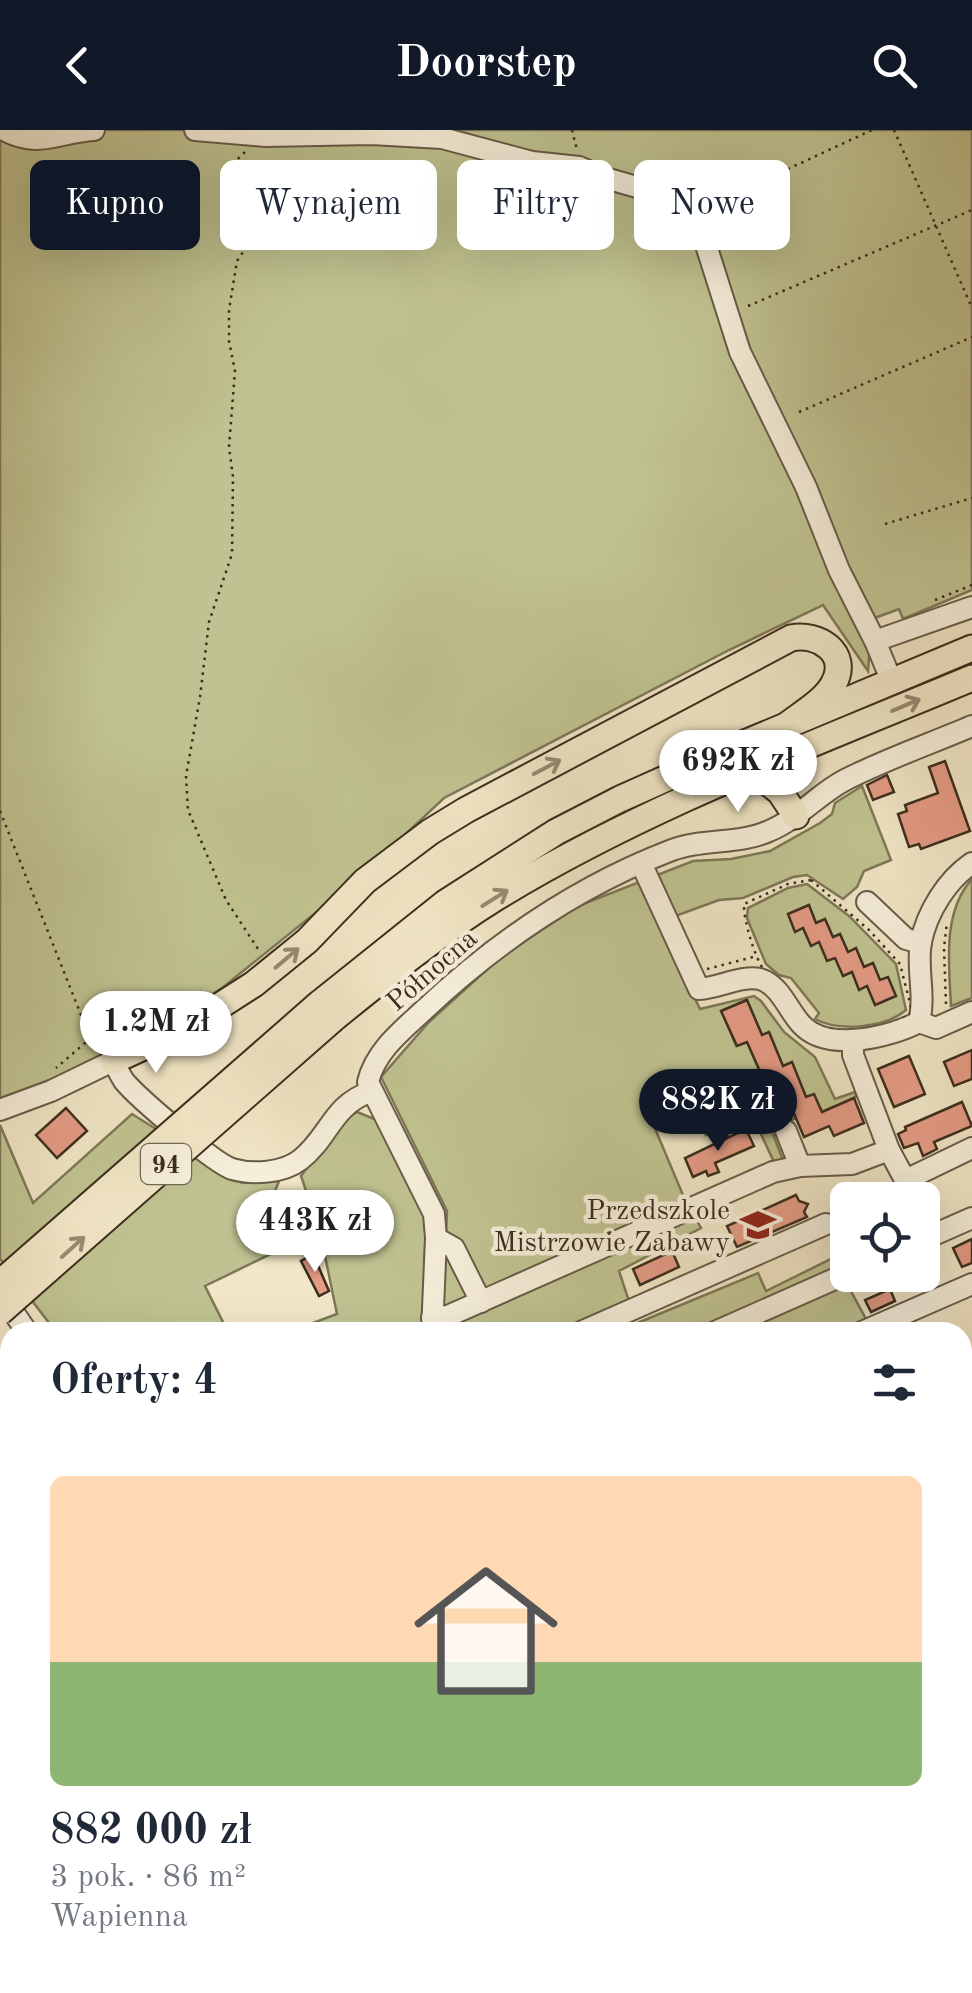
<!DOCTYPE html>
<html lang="pl">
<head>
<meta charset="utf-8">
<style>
	body { margin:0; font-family:"Old Standard TT",serif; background:#f6f6f7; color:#1f2937; height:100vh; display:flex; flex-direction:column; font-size:38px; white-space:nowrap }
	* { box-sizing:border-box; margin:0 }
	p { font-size:32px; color:#747a83 }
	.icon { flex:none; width:55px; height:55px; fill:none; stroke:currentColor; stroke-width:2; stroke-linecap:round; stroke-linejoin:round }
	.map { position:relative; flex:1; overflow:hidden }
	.side { position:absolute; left:0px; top:1192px; width:972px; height:672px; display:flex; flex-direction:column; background:#fff; border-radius:30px 30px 0 0; box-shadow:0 10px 40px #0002 }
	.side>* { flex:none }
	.banner { position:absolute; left:30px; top:30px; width:912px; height:90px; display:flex; gap:20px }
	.controls { position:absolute; left:830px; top:1052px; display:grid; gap:20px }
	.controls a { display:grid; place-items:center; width:110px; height:110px; border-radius:15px; background:#fff; box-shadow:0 10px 40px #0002; font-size:50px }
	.price { position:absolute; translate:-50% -85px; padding:0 22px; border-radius:35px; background:#fff; color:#222; font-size:32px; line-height:65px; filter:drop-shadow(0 2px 5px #0008) }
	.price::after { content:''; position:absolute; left:50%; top:60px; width:30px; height:22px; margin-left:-15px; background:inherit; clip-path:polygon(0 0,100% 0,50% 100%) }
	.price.on { background:#111827; color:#fff }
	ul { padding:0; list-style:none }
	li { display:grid; align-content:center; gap:20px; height:530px; padding:0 50px }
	li span { display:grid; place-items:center; height:310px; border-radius:15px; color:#555 }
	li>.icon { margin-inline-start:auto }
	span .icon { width:180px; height:180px; fill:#fffc; stroke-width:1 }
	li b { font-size:42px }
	h2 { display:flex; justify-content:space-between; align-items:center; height:120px; padding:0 50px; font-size:42px }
	.chip { padding:0 35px; border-radius:15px; background:#fff; box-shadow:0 10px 40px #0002; font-size:35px; line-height:90px }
	.chip.on { background:#111827; color:#fff }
	header { display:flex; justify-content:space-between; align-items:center; height:130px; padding:0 50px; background:#111827; color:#fff; font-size:45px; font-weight:700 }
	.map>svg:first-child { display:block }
	.green { fill:#c0c391; stroke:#7d7857; stroke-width:2.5 }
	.building { fill:#e59b85; stroke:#3a2d1d; stroke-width:2.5 }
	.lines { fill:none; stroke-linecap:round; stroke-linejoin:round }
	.minor-casing { stroke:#685b47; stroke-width:24 }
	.major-casing { stroke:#3a2d1d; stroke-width:29 }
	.path { stroke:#3a2d1d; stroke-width:2.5; stroke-dasharray:2.5 5; stroke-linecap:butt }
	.minor { stroke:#f6efda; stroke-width:20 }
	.major { stroke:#f1e6c6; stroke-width:25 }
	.rail { stroke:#3a2d1d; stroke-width:4; stroke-dasharray:18 18; stroke-linecap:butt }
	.major-bridge-casing { stroke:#3a2d1d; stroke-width:29; stroke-linecap:butt }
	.major-bridge { stroke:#f1e6c6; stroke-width:25 }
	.oneway { stroke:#968a72 }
	.labels { text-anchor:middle; stroke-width:9; stroke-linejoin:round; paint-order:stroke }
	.shield { fill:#f6efda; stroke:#726756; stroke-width:2.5 }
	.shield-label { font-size:25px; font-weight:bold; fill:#3a2d1d }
	.street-label { font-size:28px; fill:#3a2d1d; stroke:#f6efda }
	.poi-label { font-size:28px; fill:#3a2d1d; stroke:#f6efda; text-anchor:end }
</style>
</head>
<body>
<header><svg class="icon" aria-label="back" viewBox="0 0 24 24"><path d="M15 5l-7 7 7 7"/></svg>Doorstep<svg class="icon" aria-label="search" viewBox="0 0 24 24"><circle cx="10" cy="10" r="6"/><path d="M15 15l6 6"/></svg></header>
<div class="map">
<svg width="972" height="1863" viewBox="0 0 972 1863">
	<rect width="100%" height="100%" fill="#f1e6c6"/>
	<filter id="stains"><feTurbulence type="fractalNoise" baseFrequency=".002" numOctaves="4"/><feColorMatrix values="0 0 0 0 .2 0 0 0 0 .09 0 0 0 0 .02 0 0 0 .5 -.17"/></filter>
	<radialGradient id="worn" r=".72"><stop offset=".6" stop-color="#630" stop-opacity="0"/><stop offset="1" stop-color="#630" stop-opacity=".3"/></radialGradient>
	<g class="green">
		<polygon points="0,0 972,0 972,460 903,489 899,479 872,489 868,541 823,475 729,520 444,668 360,747 222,858 147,905 66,944 0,968"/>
		<polygon points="862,656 891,730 864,741 857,757 843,769 807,745 793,747 743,768 719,770 678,785 663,802 700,879 754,866 761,871 784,902 815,927 835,969 855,962 856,967 822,982 814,965 806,967 792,933 783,936 769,903 762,905 747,870 722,881 736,916 747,912 762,946 768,943 782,977 790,974 796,988 771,999 783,1030 774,1032 752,985 706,1005 689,957 646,977 685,1070 701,1098 619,1141 633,1183 591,1202 447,1202 443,1176 447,1081 381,947 429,892 502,826 578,776 693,731 731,729 770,721 820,693 832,684 835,673"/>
		<path d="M 972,749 L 972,868 L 951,876 C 949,834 942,782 972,749 Z"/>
		<path d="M 807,754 L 849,786 L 896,834 L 906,880 C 885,898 839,902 815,889 L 819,883 L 791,848 L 779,845 L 766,834 L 747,788 L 748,778 L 788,758 Z"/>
		<polygon points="357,982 377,990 426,1085 423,1202 289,1202 337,1184 320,1102 301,1046 340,992"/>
		<polygon points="132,984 242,1053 279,1051 265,1086 269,1115 277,1121 205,1156 228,1202 56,1202 0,1129 0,995 33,1073"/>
		<polygon points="833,1128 873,1202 639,1202 635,1194 758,1143 766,1161"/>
		<polygon points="962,1340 972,1362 972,1397 963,1401"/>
		<polygon points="0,1404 10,1423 10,1855 138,1855 126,1863 0,1863"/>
		<polygon points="485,1855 629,1855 633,1863 489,1863"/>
		<polygon points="658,1855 758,1855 740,1863 662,1863"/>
	</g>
	<g class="building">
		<polygon points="945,631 970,701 921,719 919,714 909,717 898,684 907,681 905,675 938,663 929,637"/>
		<polygon points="887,645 894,662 873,670 867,655"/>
		<polygon points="809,775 816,793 825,789 833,807 840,804 848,822 856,818 864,837 873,833 880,850 888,847 896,866 875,875 867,856 859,860 852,842 843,846 835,828 827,831 819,812 811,816 803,798 795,802 788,784"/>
		<polygon points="747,870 762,905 769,902 783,936 792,932 806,967 814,964 822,982 854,968 864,993 834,1006 829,996 804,1007 790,974 782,977 768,943 762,946 747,912 737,916 721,881"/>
		<polygon points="972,920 972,949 954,956 944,932"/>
		<polygon points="909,926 925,964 894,977 878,939"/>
		<polygon points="962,972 972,996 934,1012 937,1019 923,1026 918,1013 904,1018 898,1004 906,1000 905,997"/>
		<polygon points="66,978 87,1001 57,1028 36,1005"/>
		<polygon points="746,999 754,1016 715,1033 719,1042 708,1046 706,1041 693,1047 685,1028"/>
		<polygon points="796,1065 799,1071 808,1074 804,1082 807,1087 737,1117 727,1096"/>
		<polygon points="972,1109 972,1133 962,1137 953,1118"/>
		<polygon points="672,1121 679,1137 640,1155 633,1139"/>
		<polygon points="313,1124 329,1161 319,1166 301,1131"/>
		<polygon points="890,1159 895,1171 871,1182 865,1170"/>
	</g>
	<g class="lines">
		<defs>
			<g id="minor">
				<path d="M 4,0 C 39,19 58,2 94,0"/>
				<polyline points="195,0 266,6 371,4 442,8 532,32 579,37 602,47 661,64 683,75 696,92 706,115 740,222 806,357 839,440 875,511 892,552"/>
				<polyline points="875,511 972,477"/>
				<path d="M 641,733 L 699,859 C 719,858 741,845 760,849 C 780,855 788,880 801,894 C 827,923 890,907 919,892 C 926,865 916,838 921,812 C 927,782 947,750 972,733"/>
				<polyline points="867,772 906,809 921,813"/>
				<polyline points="919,892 936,898 972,882"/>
				<polyline points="853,910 853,925 889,1020 903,1046 912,1047 972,1018"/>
				<path d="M 0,980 L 51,961 L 113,931 C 117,938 120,945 124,951 C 138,968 214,1033 232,1039 C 253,1045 283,1043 300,1030 C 329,1008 332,975 370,962"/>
				<polyline points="786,1001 800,1036"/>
				<polyline points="436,1108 454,1118 481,1172"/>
				<polyline points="922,1110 972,1088"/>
				<polyline points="1,1164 27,1202"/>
				<polyline points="432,1188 448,1186 773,1042 800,1036 852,1034 889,1020"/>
				<path d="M 432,1202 L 436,1108 L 434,1084 L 368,952 C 375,922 401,901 423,881 C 496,812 578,756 672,720 C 704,708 738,715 769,701 C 798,689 818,664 845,650 C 886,629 930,614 972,596"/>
				<polyline points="581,1202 826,1094"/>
				<polyline points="715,1202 848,1143"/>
				<polyline points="862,1202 972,1154"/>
				<polyline points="962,1243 972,1239"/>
				<polyline points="971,1319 972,1318"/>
				<polyline points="0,1392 10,1411"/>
				<polyline points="962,1468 972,1463"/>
				<polyline points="0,1513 10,1533"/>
				<polyline points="962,1574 972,1594"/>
				<polyline points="962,1613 972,1609"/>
				<polyline points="0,1721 10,1713"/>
				<polyline points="962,1774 972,1770"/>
				<polyline points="0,1798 10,1808"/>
				<polyline points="244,1855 249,1863"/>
				<polyline points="367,1855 371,1863"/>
				<polyline points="647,1855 652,1863"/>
				<polyline points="941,1855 944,1863"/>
				<polyline points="39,1863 55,1855"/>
				<polyline points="141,1863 153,1855"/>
			</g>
			<g id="major">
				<polyline points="752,640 780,662 796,686"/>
				<polyline points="320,873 445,773 556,702 620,669 745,613 972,518"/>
				<path d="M 333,889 C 386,846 439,803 497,767 C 646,676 812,615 972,548"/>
				<path d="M 113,931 L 187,897 L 254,854 L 307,811 L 365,751 L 430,702 L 466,680 L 791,508 C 818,502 850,523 834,553 C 825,571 801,584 786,596"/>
			</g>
		</defs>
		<use href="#minor" class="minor-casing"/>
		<use href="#major" class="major-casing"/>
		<g class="path">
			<polyline points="572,0 577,20"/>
			<polyline points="894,0 972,178"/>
			<polyline points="245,22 225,41 225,54 231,69 252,98 252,109 237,131 229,180 229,211 235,241 229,317 233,347 232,424 209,492 200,567 186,646 188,680 226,770 260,822"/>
			<polyline points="706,77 872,0"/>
			<polyline points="748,176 972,80"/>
			<polyline points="799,282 972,207"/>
			<polyline points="885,394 972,368"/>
			<polyline points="935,470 972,455"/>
			<polyline points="0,681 85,895 85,913 56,938"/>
			<path d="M 811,750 L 869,800 L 900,834 L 911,877 L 910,884 C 885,901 840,909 812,892 C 797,882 791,861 778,849 C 775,845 768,844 765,841 C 755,830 743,788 744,774 L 788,754 Z"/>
			<polyline points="707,839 757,826"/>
			<polyline points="946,874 944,818 947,792"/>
			<polyline points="0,1582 10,1587"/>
			<polyline points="0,1671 10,1672"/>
			<polyline points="543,1855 548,1863"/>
			<polyline points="747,1863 766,1855"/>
		</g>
		<use href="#minor" class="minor"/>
		<use href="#major" class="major"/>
		<g class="rail">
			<polyline points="0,1273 10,1292"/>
			<polyline points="0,1327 10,1345"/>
			<polyline points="310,1855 315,1863"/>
		</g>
		<defs>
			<g id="major-bridge">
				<polyline points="0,1153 320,873"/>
				<polyline points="0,1182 333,889"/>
			</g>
		</defs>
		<use href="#major-bridge" class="major-bridge-casing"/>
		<use href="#major-bridge" class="major-bridge"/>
	</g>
	<defs><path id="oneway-shaft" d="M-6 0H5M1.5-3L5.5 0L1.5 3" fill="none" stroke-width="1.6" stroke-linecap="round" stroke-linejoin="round" transform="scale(2.5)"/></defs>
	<g class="oneway">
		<use href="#oneway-shaft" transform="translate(906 575) rotate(-23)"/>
		<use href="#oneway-shaft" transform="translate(547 637) rotate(-28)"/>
		<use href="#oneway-shaft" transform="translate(495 768) rotate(-32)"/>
		<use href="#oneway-shaft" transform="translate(287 828) rotate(-40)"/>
		<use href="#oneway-shaft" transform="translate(73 1117) rotate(-42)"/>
	</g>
	<defs>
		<symbol id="school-bare" viewBox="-9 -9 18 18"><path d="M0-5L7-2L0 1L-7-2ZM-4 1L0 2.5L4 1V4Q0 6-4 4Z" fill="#8f2418" stroke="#f6efda" stroke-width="2.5" paint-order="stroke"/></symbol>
	</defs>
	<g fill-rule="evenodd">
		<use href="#school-bare" x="733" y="1070" width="50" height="50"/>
	</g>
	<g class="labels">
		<rect class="shield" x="141" y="1014" width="50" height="40" rx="8"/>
		<g class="shield-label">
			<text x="166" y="1043">94</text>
		</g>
		<g class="street-label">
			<text transform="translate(431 839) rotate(-41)" y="10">Północna</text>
		</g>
		<g class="poi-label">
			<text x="730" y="1089">Przedszkole<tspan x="730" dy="32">Mistrzowie Zabawy</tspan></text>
		</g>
	</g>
	<rect width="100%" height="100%" filter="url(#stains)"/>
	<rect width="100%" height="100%" fill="url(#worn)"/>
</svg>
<div class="controls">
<a><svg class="icon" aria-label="locate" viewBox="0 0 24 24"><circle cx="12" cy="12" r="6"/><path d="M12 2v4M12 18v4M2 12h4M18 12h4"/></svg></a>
</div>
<b class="price" style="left:738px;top:685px">692K zł</b>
<b class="price" style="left:156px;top:946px">1.2M zł</b>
<b class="price on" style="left:718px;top:1024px">882K zł</b>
<b class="price" style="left:315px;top:1145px">443K zł</b>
<div class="banner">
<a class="chip on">Kupno</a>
<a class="chip">Wynajem</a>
<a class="chip">Filtry</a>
<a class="chip">Nowe</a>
</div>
<section class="side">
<h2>Oferty: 4<svg class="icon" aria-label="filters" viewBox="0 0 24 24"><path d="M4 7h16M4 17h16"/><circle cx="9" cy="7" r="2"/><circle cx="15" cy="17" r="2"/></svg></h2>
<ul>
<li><span style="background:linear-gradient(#ffd9b3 60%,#8fb573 0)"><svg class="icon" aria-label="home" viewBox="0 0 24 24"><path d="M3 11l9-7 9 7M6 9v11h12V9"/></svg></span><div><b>882 000 zł</b><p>3 pok. · 86 m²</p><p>Wapienna</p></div></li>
</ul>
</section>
</div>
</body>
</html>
